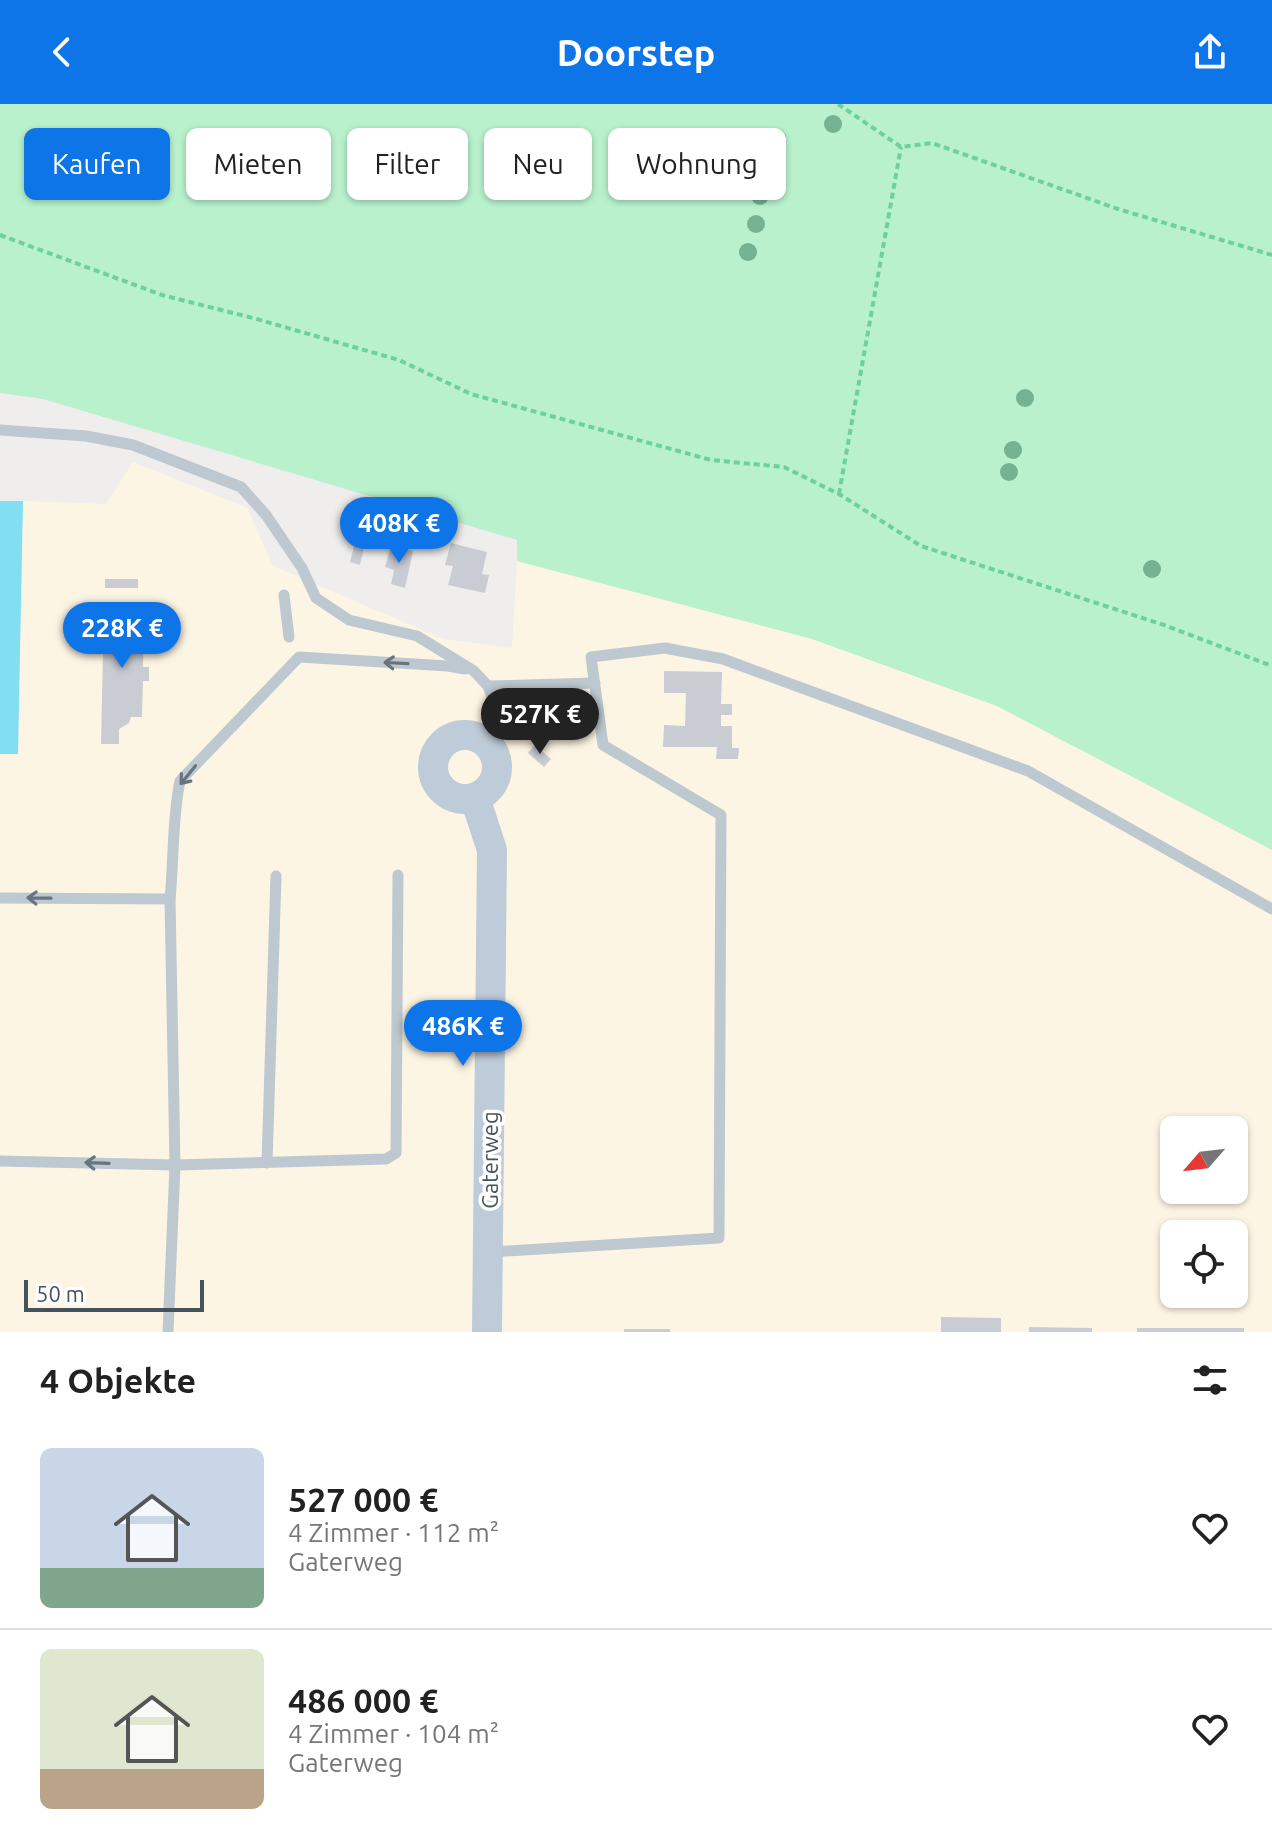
<!DOCTYPE html>
<html lang="de">
<head>
<meta charset="utf-8">
<style>
	body { margin:0; font-family:Ubuntu,sans-serif; background:#f2f2f2; color:#222; height:100vh; display:flex; flex-direction:column; font-size:30px; white-space:nowrap }
	* { box-sizing:border-box; margin:0 }
	p { font-size:26px; color:#767676 }
	.icon { flex:none; width:44px; height:44px; fill:none; stroke:currentColor; stroke-width:2; stroke-linecap:round; stroke-linejoin:round }
	.map { position:relative; height:1228px; overflow:hidden }
	.drawer { display:flex; flex-direction:column; background:#fff; flex:1 }
	.drawer>* { flex:none }
	.hud { position:absolute; left:24px; top:24px; width:800px; height:72px; display:flex; gap:16px }
	.needle { width:52px; rotate:242deg }
	.tools { position:absolute; left:1160px; top:1012px; display:grid; gap:16px }
	.tools a { display:grid; place-items:center; width:88px; height:88px; border-radius:12px; background:#fff; box-shadow:0 2px 6px #0004; font-size:40px }
	.scale { position:absolute; left:24px; bottom:20px; width:180px; box-sizing:border-box; padding-left:8px; border:4px solid #44525c; border-top:0; font-size:22px; line-height:28px; white-space:nowrap; color:#44525c; -webkit-text-stroke:6px #fff; paint-order:stroke }
	.price { position:absolute; translate:-50% -68px; padding:0 18px; border-radius:28px; background:#0e75e9; color:#fff; font-size:26px; line-height:52px; filter:drop-shadow(0 2px 4px #0008) }
	.price::after { content:''; position:absolute; left:50%; top:48px; width:24px; height:18px; margin-left:-12px; background:inherit; clip-path:polygon(0 0,100% 0,50% 100%) }
	.price.selected { background:#222; color:#fff }
	ul { padding:0; list-style:none }
	li { display:flex; align-items:center; gap:24px; height:200px; padding:0 40px }
	li+li { border-top:2px solid #e0e0e0 }
	li span { display:grid; place-items:center; flex:none; width:224px; height:160px; border-radius:12px; color:#555 }
	li>.icon { margin-inline-start:auto }
	span .icon { width:96px; height:96px; fill:#fffc; stroke-width:1 }
	li b { font-size:34px }
	h2 { display:flex; justify-content:space-between; align-items:center; height:96px; padding:0 40px; font-size:34px }
	.chip { padding:0 28px; border-radius:12px; background:#fff; box-shadow:0 2px 6px #0004; font-size:28px; line-height:72px }
	.chip.selected { background:#0e75e9; color:#fff }
	header { display:flex; justify-content:space-between; align-items:center; height:104px; padding:0 40px; background:#0e75e9; color:#fff; font-size:36px; font-weight:600 }
	.map>svg:first-child { display:block }
	.commercial { fill:#fdf5e4; fill-rule:evenodd }
	.green { fill:#b8f1cc }
	.water { fill:#82def1 }
	.building { fill:#c9ccd3 }
	.lines { fill:none; stroke-linecap:round; stroke-linejoin:round }
	.path { stroke:#6ed19d; stroke-width:4; stroke-dasharray:6 4; stroke-linecap:butt }
	.lane { stroke:#bdc8d1; stroke-width:11 }
	.secondary { stroke:#becbd8; stroke-width:30 }
	.tree { fill:#75b291 }
	.oneway { stroke:#68757f }
	.labels { text-anchor:middle; stroke-width:7; stroke-linejoin:round; paint-order:stroke }
	.street-label { font-size:22px; fill:#44525c; stroke:#fff }
</style>
</head>
<body>
<header><svg class="icon" aria-label="back" viewBox="0 0 24 24"><path d="M15 5l-7 7 7 7"/></svg>Doorstep<svg class="icon" aria-label="share" viewBox="0 0 24 24"><path d="M12 15V3M7 8l5-5 5 5M5 13v7h14v-7"/></svg></header>
<div class="map">
<svg width="1272" height="1228" viewBox="0 0 1272 1228">
	<rect width="100%" height="100%" fill="#f0eded"/>
	<path class="commercial" d="M 133,358 L 247,404 L 273,462 L 443,535 L 512,544 L 517,457 L 812,535 L 997,602 L 1272,746 L 1272,1228 L 0,1228 L 0,645 L 16,645 L 23,397 L 106,400 ZM 1174,1026 L 1234,1026 L 1234,1086 L 1174,1086 ZM 1174,1130 L 1234,1130 L 1234,1190 L 1174,1190 Z"/>
	<polygon class="green" points="0,0 1272,0 1272,746 997,602 812,535 517,457 517,436 43,295 0,289"/>
	<polygon class="water" points="0,397 23,397 18,650 0,650"/>
	<g class="building">
		<polygon points="353,403 375,409 371,424 350,418"/>
		<polygon points="451,439 487,448 482,470 489,471 485,489 448,481 453,462 445,461"/>
		<polygon points="354,442 364,444 360,461 350,458"/>
		<polygon points="391,442 413,447 405,484 391,480 394,466 385,463"/>
		<rect x="105" y="475" width="33" height="9"/>
		<polygon points="104,502 144,503 143,563 149,563 149,577 143,577 142,613 131,613 129,619 119,625 119,640 101,640"/>
		<polygon points="664,567 722,568 721,600 732,600 732,611 721,611 721,622 732,622 732,644 739,644 738,655 716,655 717,643 663,643 664,621 685,622 686,589 664,589"/>
		<polygon points="535,641 551,655 544,663 528,649"/>
		<polygon points="941,1213 1001,1214 1001,1228 941,1228"/>
		<polygon points="1029,1223 1092,1224 1092,1228 1029,1228"/>
		<rect x="1137" y="1224" width="107" height="4"/>
		<rect x="624" y="1225" width="46" height="3"/>
	</g>
	<g class="lines">
		<g class="path">
			<polyline points="838,0 901,43 932,39 1118,105 1272,151"/>
			<polyline points="0,131 162,191 253,214 399,256 471,290 711,356 784,363 839,390 921,442 1164,521 1272,562"/>
			<polyline points="839,390 901,43"/>
		</g>
		<g class="lane">
			<polyline points="0,326 86,332 133,341 241,383 266,411 302,464 316,494 349,516 417,532 474,567 488,582 494,599 494,611 480,635"/>
			<polyline points="284,491 289,533"/>
			<polyline points="488,582 595,579"/>
			<path d="M 0,794 L 170,795 C 174,756 172,715 180,677 L 299,553 L 448,562 L 465,565"/>
			<polyline points="0,1057 175,1061 386,1055 396,1049 398,771"/>
			<polyline points="267,1059 276,772"/>
			<polyline points="490,1148 719,1134 721,711 603,641 591,553 665,544 723,555 1028,667 1272,805"/>
			<polyline points="168,1228 175,1061 170,795"/>
		</g>
		<g class="secondary">
			<circle cx="465" cy="663" r="32"/>
			<polyline points="475,694 492,746 487,1228"/>
		</g>
	</g>
	<g class="tree">
		<circle cx="833" cy="20" r="9"/>
		<circle cx="777" cy="34" r="9"/>
		<circle cx="769" cy="62" r="9"/>
		<circle cx="760" cy="92" r="9"/>
		<circle cx="756" cy="120" r="9"/>
		<circle cx="748" cy="148" r="9"/>
		<circle cx="1025" cy="294" r="9"/>
		<circle cx="1013" cy="346" r="9"/>
		<circle cx="1009" cy="368" r="9"/>
		<circle cx="1152" cy="465" r="9"/>
	</g>
	<defs><path id="oneway-shaft" d="M-6 0H5M1.5-3L5.5 0L1.5 3" fill="none" stroke-width="1.6" stroke-linecap="round" stroke-linejoin="round" transform="scale(2)"/></defs>
	<g class="oneway">
		<use href="#oneway-shaft" transform="translate(396 559) rotate(-177)"/>
		<use href="#oneway-shaft" transform="translate(188 671) rotate(129)"/>
		<use href="#oneway-shaft" transform="translate(39 794) rotate(-179)"/>
		<use href="#oneway-shaft" transform="translate(97 1059) rotate(-178)"/>
	</g>
	<g class="labels">
		<g class="street-label">
			<text transform="translate(490 1056) rotate(-90)" y="8">Gaterweg</text>
		</g>
	</g>
</svg>
<div class="tools">
<a><svg class="needle" viewBox="-14 -14 28 28"><path d="M0-13l5 13h-10z" fill="#e53935"/><path d="M0 13l5-13h-10z" fill="#767676"/></svg></a>
<a><svg class="icon" aria-label="locate" viewBox="0 0 24 24"><circle cx="12" cy="12" r="6"/><path d="M12 2v4M12 18v4M2 12h4M18 12h4"/></svg></a>
</div>
<div class="scale">50 m</div>
<b class="price" style="left:399px;top:461px">408K €</b>
<b class="price" style="left:122px;top:566px">228K €</b>
<b class="price selected" style="left:540px;top:652px">527K €</b>
<b class="price" style="left:463px;top:964px">486K €</b>
<div class="hud">
<a class="chip selected">Kaufen</a>
<a class="chip">Mieten</a>
<a class="chip">Filter</a>
<a class="chip">Neu</a>
<a class="chip">Wohnung</a>
</div>
</div>
<section class="drawer">
<h2>4 Objekte<svg class="icon" aria-label="filters" viewBox="0 0 24 24"><path d="M4 7h16M4 17h16"/><circle cx="9" cy="7" r="2"/><circle cx="15" cy="17" r="2"/></svg></h2>
<ul>
<li><span style="background:linear-gradient(#c9d6e8 75%,#7fa58c 0)"><svg class="icon" aria-label="home" viewBox="0 0 24 24"><path d="M3 11l9-7 9 7M6 9v11h12V9"/></svg></span><div><b>527 000 €</b><p>4 Zimmer · 112 m²</p><p>Gaterweg</p></div><svg class="icon" aria-label="heart" viewBox="0 0 24 24"><path d="M12 20l-8-8c-3-5 5-10 8-4 3-6 11-1 8 4z"/></svg></li>
<li><span style="background:linear-gradient(#dfe7d0 75%,#b9a48a 0)"><svg class="icon" aria-label="home" viewBox="0 0 24 24"><path d="M3 11l9-7 9 7M6 9v11h12V9"/></svg></span><div><b>486 000 €</b><p>4 Zimmer · 104 m²</p><p>Gaterweg</p></div><svg class="icon" aria-label="heart" viewBox="0 0 24 24"><path d="M12 20l-8-8c-3-5 5-10 8-4 3-6 11-1 8 4z"/></svg></li>
</ul>
</section>
</body>
</html>
